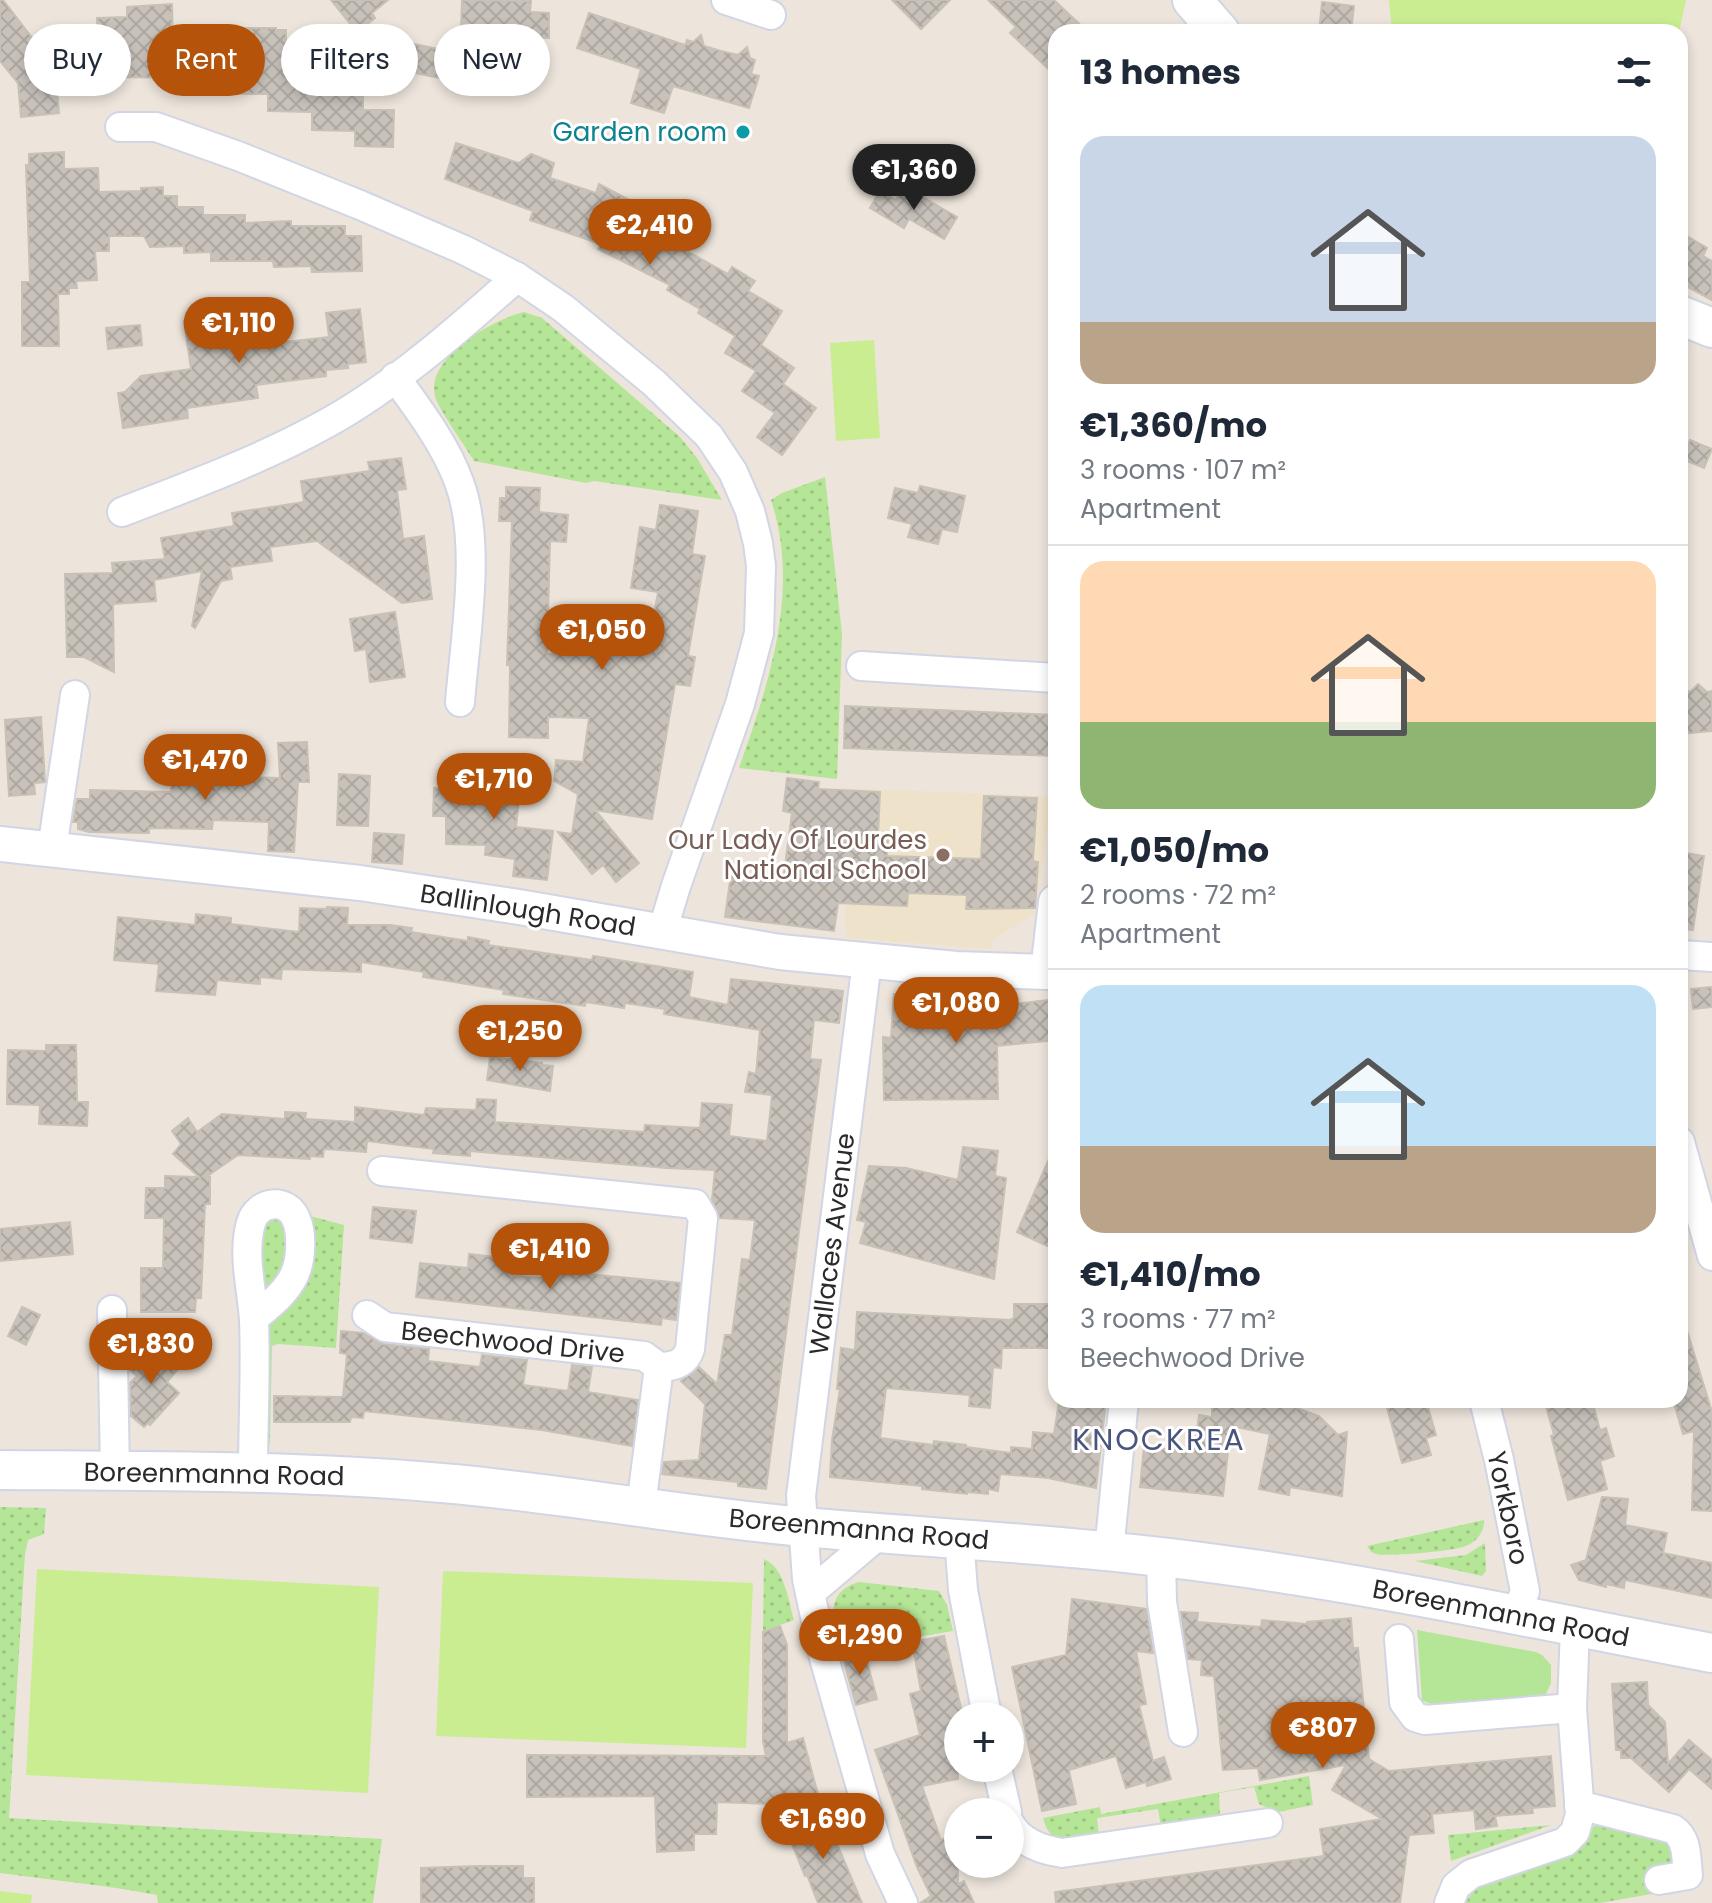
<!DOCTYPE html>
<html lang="en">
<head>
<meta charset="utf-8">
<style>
	body { margin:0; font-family:Poppins,sans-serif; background:#f2f2f3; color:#1f2937; height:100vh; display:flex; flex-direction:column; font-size:30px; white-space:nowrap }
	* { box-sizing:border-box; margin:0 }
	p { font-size:26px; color:#747a83 }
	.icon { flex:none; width:44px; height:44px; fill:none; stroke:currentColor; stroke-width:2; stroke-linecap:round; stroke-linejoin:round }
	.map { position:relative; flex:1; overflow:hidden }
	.panel { position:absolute; left:1048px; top:24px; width:640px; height:1384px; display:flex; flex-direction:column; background:#fff; border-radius:24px; box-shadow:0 4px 12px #0003 }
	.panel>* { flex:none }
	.top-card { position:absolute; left:24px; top:24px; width:760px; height:72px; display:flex; gap:16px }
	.buttons { position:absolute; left:944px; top:1702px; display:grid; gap:16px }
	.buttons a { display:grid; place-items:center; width:80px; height:80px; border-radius:50%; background:#fff; box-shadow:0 4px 12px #0003; font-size:40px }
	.price { position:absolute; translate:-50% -68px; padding:0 18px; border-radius:28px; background:#b45309; color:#fff; font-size:26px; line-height:52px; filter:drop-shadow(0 2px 4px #0008) }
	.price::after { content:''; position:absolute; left:50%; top:48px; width:24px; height:18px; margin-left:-12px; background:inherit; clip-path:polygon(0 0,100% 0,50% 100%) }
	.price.active { background:#222; color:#fff }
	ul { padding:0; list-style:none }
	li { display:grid; align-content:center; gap:16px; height:424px; padding:0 32px }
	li+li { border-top:2px solid #e0e1e3 }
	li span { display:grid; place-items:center; height:248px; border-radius:24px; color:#555 }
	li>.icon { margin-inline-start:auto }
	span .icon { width:144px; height:144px; fill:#fffc; stroke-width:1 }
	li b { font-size:34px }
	h2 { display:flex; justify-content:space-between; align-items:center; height:96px; padding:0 32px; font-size:34px }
	.tag { padding:0 28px; border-radius:36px; background:#fff; box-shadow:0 4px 12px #0003; font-size:28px; line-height:72px }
	.tag.active { background:#b45309; color:#fff }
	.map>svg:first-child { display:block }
	.education { fill:#efe2cb }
	.grass { fill:url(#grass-dots) }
	.park { fill:#b5e596 }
	.pitch { fill:#caed92 }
	.building { fill:url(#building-cross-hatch); stroke:#c8c1b5; stroke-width:2 }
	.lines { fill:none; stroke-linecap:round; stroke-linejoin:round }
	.minor-casing { stroke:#d1d5e4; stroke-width:32 }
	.tertiary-casing { stroke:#d1d5e4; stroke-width:38 }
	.secondary-casing { stroke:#d1d5e4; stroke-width:42 }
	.minor { stroke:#fff; stroke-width:28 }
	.tertiary { stroke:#fff; stroke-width:34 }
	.secondary { stroke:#fff; stroke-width:38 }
	.culture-dot { fill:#0f9aa8; stroke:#fff; stroke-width:3 }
	.education-dot { fill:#8d6e63; stroke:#fff; stroke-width:3 }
	.labels { text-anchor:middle; stroke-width:6; stroke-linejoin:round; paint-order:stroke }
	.culture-label { font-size:26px; fill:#0d838f; stroke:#fff; text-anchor:end }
	.education-label { font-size:26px; fill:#785e54; stroke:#fff; text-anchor:end }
	.street-label { font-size:26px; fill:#2a2a2a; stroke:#fff }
	.quarter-label { font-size:30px; letter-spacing:2px; fill:#49557c; stroke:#fff }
</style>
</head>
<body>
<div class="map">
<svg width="1712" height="1903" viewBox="0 0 1712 1903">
	<defs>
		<pattern id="grass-dots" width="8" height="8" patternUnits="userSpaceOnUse" patternTransform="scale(2)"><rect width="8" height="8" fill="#b5e596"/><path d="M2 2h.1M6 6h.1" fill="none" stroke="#9cc581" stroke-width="1.8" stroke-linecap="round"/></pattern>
		<pattern id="building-cross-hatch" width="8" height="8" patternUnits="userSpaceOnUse" patternTransform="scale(2)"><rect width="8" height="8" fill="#c8c2bb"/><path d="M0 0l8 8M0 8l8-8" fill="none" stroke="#aca7a1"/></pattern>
	</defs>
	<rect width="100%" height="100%" fill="#ede5dc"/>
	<polygon class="education" points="840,788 1052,796 1035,914 992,940 991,949 846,938"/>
	<g class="grass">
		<path d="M 524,312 L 542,318 L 680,437 L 697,458 L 722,500 L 594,481 L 586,483 L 474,461 C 466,447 438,409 435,396 C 425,358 493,319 524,312 Z"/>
		<path d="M 825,477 L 842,634 L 837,779 L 739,768 C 769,682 801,591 771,500 L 782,493 Z"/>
		<polygon points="310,1216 344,1225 336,1348 278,1344 272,1346 270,1443 265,1443 268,1325"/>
		<polygon points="271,1218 281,1220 288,1229 286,1266 264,1290 261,1290 260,1244 265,1222"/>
		<path d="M 0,1507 L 46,1508 L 44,1534 L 28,1540 L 25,1554 L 9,1818 L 382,1839 L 373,1903 L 158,1903 L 157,1895 C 105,1885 52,1880 0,1873 Z"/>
		<path d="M 1484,1520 C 1485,1532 1475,1544 1463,1547 C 1451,1551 1387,1557 1376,1554 C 1370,1552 1371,1551 1367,1546 Z"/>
		<polygon points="1485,1543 1486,1571 1482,1576 1415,1561 1466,1555"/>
		<path d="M 764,1559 C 785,1568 788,1600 794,1620 L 763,1631 Z"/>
		<path d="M 859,1582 L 939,1591 L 947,1605 L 953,1631 L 839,1650 C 834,1622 823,1592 859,1582 Z"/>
		<path d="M 1309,1776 L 1313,1805 L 1278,1812 L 1259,1804 L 1254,1787 L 1219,1793 L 1220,1816 L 1161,1827 L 1158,1809 L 1097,1818 L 1099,1836 C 1074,1841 1052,1851 1043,1818 L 1100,1807 L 1101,1814 Z"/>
		<polygon points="1551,1825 1451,1861 1448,1835"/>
		<polygon points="1601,1825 1669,1841 1677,1858 1657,1893 1600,1903 1464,1903 1476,1889 1486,1882 1590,1827"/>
	</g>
	<path class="park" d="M 1417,1630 L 1536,1652 L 1542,1655 L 1551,1665 L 1551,1683 L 1545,1696 C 1516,1699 1444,1714 1422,1700 Z"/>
	<g class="pitch">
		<polygon points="1389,0 1686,0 1679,32 1392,32"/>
		<polygon points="874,340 880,438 836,441 830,343"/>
		<polygon points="37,1569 379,1587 368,1793 26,1775"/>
		<polygon points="443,1571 753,1583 746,1748 436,1736"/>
		<polygon points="0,1891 32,1895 31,1903 0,1903"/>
	</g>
	<g class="building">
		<polygon points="0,0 3,0 37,44 52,34 59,113 21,117 18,83 0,61"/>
		<polygon points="331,0 388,0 372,13 375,18 358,32 457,53 455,81 385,67"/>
		<polygon points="462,0 531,1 530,12 549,13 549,38 484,36 483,50 475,58 460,57"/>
		<polygon points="892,0 950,0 921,29"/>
		<polygon points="988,0 1054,0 1088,32 1056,32 1056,76 1010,33 1016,27"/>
		<polygon points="1322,2 1354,6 1351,32 1319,32"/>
		<polygon points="172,4 173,43 224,43 224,28 276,28 276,30 286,30 286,43 363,47 363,110 394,110 393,147 355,146 355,131 312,130 312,112 268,111 268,94 228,94 228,78 99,77 97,18 127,17 127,7"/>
		<polygon points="589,13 685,45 687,40 693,42 701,35 704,46 721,51 738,55 747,47 750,58 755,60 751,74 759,76 749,108 673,86 664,113 631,103 641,69 577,48"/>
		<polygon points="456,143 519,163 531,154 554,163 550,178 596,193 599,184 686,230 678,246 728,274 732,267 755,281 748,291 782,311 761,345 794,368 783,384 816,408 782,455 757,437 775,413 742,391 756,371 725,353 735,336 698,313 700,309 667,290 670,285 598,249 601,244 530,220 533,211 445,179"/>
		<polygon points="64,152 64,169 98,168 99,192 141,191 141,188 163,187 163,196 177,196 177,207 203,207 203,215 245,215 245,223 291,221 291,226 345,226 345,236 361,236 362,271 312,272 311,266 274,267 273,261 211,261 211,252 184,253 184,246 150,247 144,236 109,236 109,251 95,251 97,280 76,281 77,288 69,288 69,294 58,294 59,346 22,346 22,282 30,282 26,165 29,165 29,154"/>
		<polygon points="904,186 957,217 944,239 909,219 904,228 870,208 880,191 896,200"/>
		<polygon points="1680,232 1707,248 1703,256 1712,261 1712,300 1680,283"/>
		<polygon points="360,309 366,362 348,364 348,368 326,370 326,376 256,385 258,398 187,408 188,418 123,428 118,393 125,392 141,376 191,369 184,321 261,310 267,344 329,337 326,313"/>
		<polygon points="140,325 142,345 108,349 106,328"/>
		<polygon points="1690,440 1712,449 1704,468 1682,459"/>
		<polygon points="401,458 406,489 397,490 403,539 424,536 432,599 402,603 317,541 270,547 272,561 230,567 232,579 221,581 195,628 192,626 202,571 154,580 156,601 113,604 114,672 84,657 67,657 65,574 113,573 112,563 165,559 161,538 234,526 232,513 304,502 301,481 370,471 368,462"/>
		<polygon points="920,486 965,496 957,532 942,529 938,544 908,537 912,524 888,518 895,488 918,493"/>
		<polygon points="506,487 540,488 539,512 568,515 566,542 550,541 547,654 610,654 614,632 650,638 658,592 631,588 640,527 656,530 660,505 698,511 692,554 705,556 688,656 695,657 690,686 675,684 652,819 595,810 639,863 616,882 603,865 592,874 558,832 572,834 578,794 554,781 556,760 583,762 589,718 548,717 548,738 509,737 510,665 507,665 512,521 499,521 500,498 506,498"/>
		<polygon points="395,612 405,677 370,682 366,649 355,651 350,619"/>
		<polygon points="1698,684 1707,692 1712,691 1712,731 1680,734 1680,692 1691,691"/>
		<polygon points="845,706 1056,715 1054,756 844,748"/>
		<polygon points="41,717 45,782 34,783 35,794 9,796 5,720"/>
		<polygon points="307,742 309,782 298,782 294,852 268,851 269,822 213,820 212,829 149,828 149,833 89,832 78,829 78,822 73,822 77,799 90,799 90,790 171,792 172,767 198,768 198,776 280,778 278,743"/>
		<polygon points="470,767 522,773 516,827 553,831 547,880 513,876 515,859 485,855 486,845 446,844 446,816 433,816 434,788 469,789"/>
		<polygon points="339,774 370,776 368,826 337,825"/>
		<polygon points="787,778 819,782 818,789 880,792 878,836 888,837 887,856 981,859 984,796 1037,798 1033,861 1038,862 1035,908 966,909 967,895 908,893 907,906 838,903 834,931 725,917 731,874 783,881 792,813 783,811"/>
		<polygon points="374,833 404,835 402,864 372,862"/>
		<polygon points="1680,852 1704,856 1693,930 1680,929"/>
		<polygon points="327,907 348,908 347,925 390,925 412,928 411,932 468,941 468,937 489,941 488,945 592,960 593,956 693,972 689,997 728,1005 731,979 843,991 839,1023 814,1020 810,1059 821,1060 766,1489 738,1486 738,1482 662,1474 664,1462 699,1460 705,1404 681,1381 699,1367 717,1384 725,1335 732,1335 742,1259 750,1260 755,1220 720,1218 712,1200 715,1170 666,1168 470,1151 470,1156 433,1153 434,1149 367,1141 366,1152 324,1149 323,1157 310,1156 310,1159 238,1155 206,1177 210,1177 210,1204 205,1204 201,1298 196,1298 195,1312 141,1312 141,1268 163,1268 164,1218 145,1218 146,1188 165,1188 165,1176 199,1177 173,1154 181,1144 172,1131 188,1118 197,1132 222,1114 285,1119 285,1112 306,1113 305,1119 355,1122 355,1107 424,1115 426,1108 476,1110 477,1099 496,1100 495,1122 644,1132 645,1125 700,1128 702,1103 732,1105 729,1136 767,1141 772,1095 745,1092 749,1072 756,1074 760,1030 664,1014 665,1009 625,1003 624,1008 586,1002 585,1006 503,994 504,990 423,977 424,972 361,962 361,972 282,969 281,979 260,977 260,984 217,980 215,995 156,991 159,964 114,960 118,917 195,925 196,914 231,918 231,924 299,932 300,908 326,909"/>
		<polygon points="1712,987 1712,1007 1693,1009 1691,989"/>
		<polygon points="894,994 1013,1004 1056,999 1056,1040 997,1046 998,1099 884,1100 883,1037 891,1038"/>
		<polygon points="46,1045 76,1045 77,1102 88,1102 87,1126 39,1124 40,1105 7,1104 8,1050 46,1051"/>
		<polygon points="490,1057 542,1063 542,1065 553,1066 550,1091 487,1080"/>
		<polygon points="1056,1143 1056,1250 1017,1232"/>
		<polygon points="963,1147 998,1151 995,1176 1006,1178 994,1279 860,1243 866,1222 857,1220 869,1166 906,1168 958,1180"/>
		<polygon points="373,1207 416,1211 412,1243 370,1238"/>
		<polygon points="70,1222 73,1254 0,1261 0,1229"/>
		<polygon points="469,1254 514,1259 512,1276 558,1279 559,1268 588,1272 588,1274 680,1283 676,1320 662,1318 661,1325 416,1297 420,1263 468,1268"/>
		<polygon points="1014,1304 1056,1304 1056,1348 1002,1348 1001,1368 993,1367 990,1408 969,1406 970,1395 886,1388 880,1438 933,1445 934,1441 966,1445 966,1447 1011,1453 1011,1447 1032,1449 1033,1432 1054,1434 1059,1401 1106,1401 1096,1488 1048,1478 1000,1474 998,1491 988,1489 988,1494 967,1492 967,1494 922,1489 922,1486 830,1477 832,1440 840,1389 837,1389 841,1348 855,1350 857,1312 1010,1320 1014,1318"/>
		<polygon points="22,1307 40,1315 26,1345 8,1336"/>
		<polygon points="1685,1324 1712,1412 1712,1511 1692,1510 1694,1431 1683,1434 1673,1400 1680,1400 1680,1325"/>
		<polygon points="341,1331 363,1333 383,1344 429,1349 428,1361 480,1367 482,1355 527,1360 523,1385 568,1391 572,1365 592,1367 588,1392 638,1400 632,1446 542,1430 364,1411 363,1418 351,1417 350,1422 274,1422 274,1396 343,1397 347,1354 340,1353"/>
		<polygon points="150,1344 178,1369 167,1382 179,1393 150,1425 148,1423 144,1427 131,1416 130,1383 137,1376 130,1370 130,1366"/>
		<polygon points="1212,1400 1290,1400 1289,1405 1319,1416 1338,1435 1347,1432 1342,1496 1290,1487 1289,1495 1259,1489 1270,1434 1231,1426 1223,1496 1140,1487 1144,1447 1194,1452 1199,1415 1212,1417"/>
		<polygon points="1385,1400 1426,1400 1436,1435 1426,1438 1431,1455 1402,1463"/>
		<polygon points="1567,1400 1592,1400 1600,1430 1606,1428 1614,1456 1600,1461 1607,1489 1568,1500 1551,1436 1554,1435 1546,1406"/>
		<polygon points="1602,1497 1628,1499 1625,1525 1667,1533 1663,1553 1712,1563 1712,1598 1625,1580 1624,1588 1606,1584 1606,1587 1579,1580 1571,1565 1586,1560"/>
		<polygon points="1072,1599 1146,1609 1153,1653 1136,1651 1146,1704 1139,1705 1153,1761 1164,1757 1171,1779 1147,1786 1146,1782 1126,1788 1116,1756 1069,1770 1076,1804 1042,1811 1012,1667 1066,1655"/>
		<polygon points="1181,1612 1198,1613 1197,1622 1261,1627 1262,1620 1307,1624 1307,1622 1351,1618 1353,1648 1358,1648 1369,1759 1389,1771 1551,1756 1555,1806 1532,1808 1533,1813 1495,1816 1497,1826 1476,1829 1474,1810 1432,1814 1434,1833 1409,1835 1400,1903 1056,1903 1055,1892 1324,1856 1320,1829 1382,1819 1332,1790 1346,1765 1260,1780 1258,1768 1223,1770 1214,1676 1201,1675 1202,1660 1188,1659"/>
		<polygon points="780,1626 787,1645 787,1743 803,1738 821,1806 717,1802 716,1834 694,1834 694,1850 657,1852 655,1796 527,1797 527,1755 766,1756 763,1742 763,1632"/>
		<polygon points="944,1636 962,1712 958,1713 958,1779 922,1786 941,1840 958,1832 958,1884 964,1881 974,1903 920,1903 931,1896 917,1867 875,1750 920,1735 910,1694 921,1691 912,1642"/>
		<polygon points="851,1645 866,1658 877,1699 856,1705 844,1662"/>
		<polygon points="1647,1682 1648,1705 1665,1722 1668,1764 1689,1740 1712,1760 1712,1789 1689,1769 1669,1792 1631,1758 1621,1758 1621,1750 1616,1750 1612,1684"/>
		<polygon points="824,1811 838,1846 862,1903 818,1903 807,1875 805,1876 785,1827"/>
		<polygon points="477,1866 523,1866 523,1878 534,1878 534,1903 421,1903 421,1868"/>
	</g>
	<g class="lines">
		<defs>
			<g id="minor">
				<polyline points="726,0 771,15"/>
				<polyline points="120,127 156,127 238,156 360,205 464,250 517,277 563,308 654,383 709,436 733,472 750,511 758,543 761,566 759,633 740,704 676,886 662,932"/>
				<path d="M 395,377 C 419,410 445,444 459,482 C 482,542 465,638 460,702"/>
				<path d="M 122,512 C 192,485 263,459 329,422 C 394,386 461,327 517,277"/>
				<polyline points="861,666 1056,678"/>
				<polyline points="52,849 75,695"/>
				<polyline points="1680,955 1712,957"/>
				<polyline points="867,961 801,1496 807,1579 824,1658 880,1854 903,1903"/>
				<polyline points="1680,1142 1712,1256"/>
				<path d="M 382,1171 L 695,1204 L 703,1218 L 690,1349 C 685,1364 673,1367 659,1367"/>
				<polyline points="112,1310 115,1471"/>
				<polyline points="367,1315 385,1327 644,1356 659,1367 641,1506"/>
				<polyline points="1484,1400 1499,1460 1525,1591 1516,1616"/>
				<path d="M 253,1474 C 253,1423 256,1371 254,1320 C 252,1289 242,1254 251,1223 C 257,1201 287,1197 296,1219 C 302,1232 301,1255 297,1268 C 291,1289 270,1305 254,1318"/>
				<polyline points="959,1537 963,1590 987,1716"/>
				<polyline points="1109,1551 1124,1400"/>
				<polyline points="1161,1557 1162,1602 1183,1732"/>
				<polyline points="810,1593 882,1532"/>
				<polyline points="1399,1639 1404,1702 1415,1717 1425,1720 1572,1708"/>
				<polyline points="997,1768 1007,1812"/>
				<path d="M 1579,1805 L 1673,1829 C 1688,1839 1686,1858 1688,1875 L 1659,1880"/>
				<path d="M 1010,1824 C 1021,1843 1042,1850 1062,1853 L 1268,1823"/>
				<polyline points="1449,1903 1456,1886 1471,1874 1565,1842 1575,1832 1580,1814 1572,1708 1575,1627"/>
			</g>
			<polyline id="tertiary" points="0,844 360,883 519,907 780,952 956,969 1048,972 1056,902"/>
			<g id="secondary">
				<polyline points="1192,0 1220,32"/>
				<polyline points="1680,315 1712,328"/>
				<path d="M 0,1470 C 147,1471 295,1470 442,1483 C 563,1493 682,1516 803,1527 C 941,1539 1080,1545 1217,1564 C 1383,1586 1548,1622 1712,1653"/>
			</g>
		</defs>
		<use href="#minor" class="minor-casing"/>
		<use href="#tertiary" class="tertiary-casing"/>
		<use href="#secondary" class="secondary-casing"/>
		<use href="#minor" class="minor"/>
		<use href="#tertiary" class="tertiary"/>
		<use href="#secondary" class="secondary"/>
	</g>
	<circle class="culture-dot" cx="743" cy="132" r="8"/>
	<circle class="education-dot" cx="943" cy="855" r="8"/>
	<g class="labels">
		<g class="culture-label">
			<text x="727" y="141">Garden room</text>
		</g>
		<g class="education-label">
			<text x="927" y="849">Our Lady Of Lourdes<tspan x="927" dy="30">National School</tspan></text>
		</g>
		<g class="street-label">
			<text transform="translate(528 910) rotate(9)" y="9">Ballinlough Road</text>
			<text transform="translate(832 1244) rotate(-83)" y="9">Wallaces Avenue</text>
			<text transform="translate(513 1342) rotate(6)" y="9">Beechwood Drive</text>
			<text transform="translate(214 1474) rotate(1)" y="9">Boreenmanna Road</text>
			<text transform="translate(1508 1508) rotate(78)" y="9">Yorkboro</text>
			<text transform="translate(859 1529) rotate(5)" y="9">Boreenmanna Road</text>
			<text transform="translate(1501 1613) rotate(11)" y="9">Boreenmanna Road</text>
		</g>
		<g class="quarter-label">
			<text x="1159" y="1450">KNOCKREA</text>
		</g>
	</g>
</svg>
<div class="buttons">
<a>+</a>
<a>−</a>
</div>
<b class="price active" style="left:914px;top:212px">€1,360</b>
<b class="price" style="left:650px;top:267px">€2,410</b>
<b class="price" style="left:239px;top:365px">€1,110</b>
<b class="price" style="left:602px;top:672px">€1,050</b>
<b class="price" style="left:205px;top:802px">€1,470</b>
<b class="price" style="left:494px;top:821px">€1,710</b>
<b class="price" style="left:956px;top:1045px">€1,080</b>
<b class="price" style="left:520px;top:1073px">€1,250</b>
<b class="price" style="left:550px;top:1291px">€1,410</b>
<b class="price" style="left:151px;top:1386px">€1,830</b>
<b class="price" style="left:860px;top:1677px">€1,290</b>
<b class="price" style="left:1323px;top:1770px">€807</b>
<b class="price" style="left:823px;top:1861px">€1,690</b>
<div class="top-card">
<a class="tag">Buy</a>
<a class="tag active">Rent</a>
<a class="tag">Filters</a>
<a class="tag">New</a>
</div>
<section class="panel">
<h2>13 homes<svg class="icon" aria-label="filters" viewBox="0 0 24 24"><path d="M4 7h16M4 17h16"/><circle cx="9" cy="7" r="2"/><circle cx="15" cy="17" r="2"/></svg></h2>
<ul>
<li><span style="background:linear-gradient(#c9d6e8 75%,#b9a48a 0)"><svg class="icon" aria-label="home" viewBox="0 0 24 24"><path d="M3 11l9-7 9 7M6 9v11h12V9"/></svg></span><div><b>€1,360/mo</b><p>3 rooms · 107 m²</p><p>Apartment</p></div></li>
<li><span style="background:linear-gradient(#ffd9b3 65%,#8fb573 0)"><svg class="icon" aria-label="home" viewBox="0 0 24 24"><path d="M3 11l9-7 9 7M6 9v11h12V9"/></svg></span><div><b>€1,050/mo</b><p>2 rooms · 72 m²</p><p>Apartment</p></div></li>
<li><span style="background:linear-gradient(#bfe0f5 65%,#b9a48a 0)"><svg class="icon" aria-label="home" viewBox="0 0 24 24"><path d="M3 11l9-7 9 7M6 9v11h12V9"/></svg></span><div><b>€1,410/mo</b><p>3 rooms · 77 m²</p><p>Beechwood Drive</p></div></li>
</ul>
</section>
</div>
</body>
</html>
